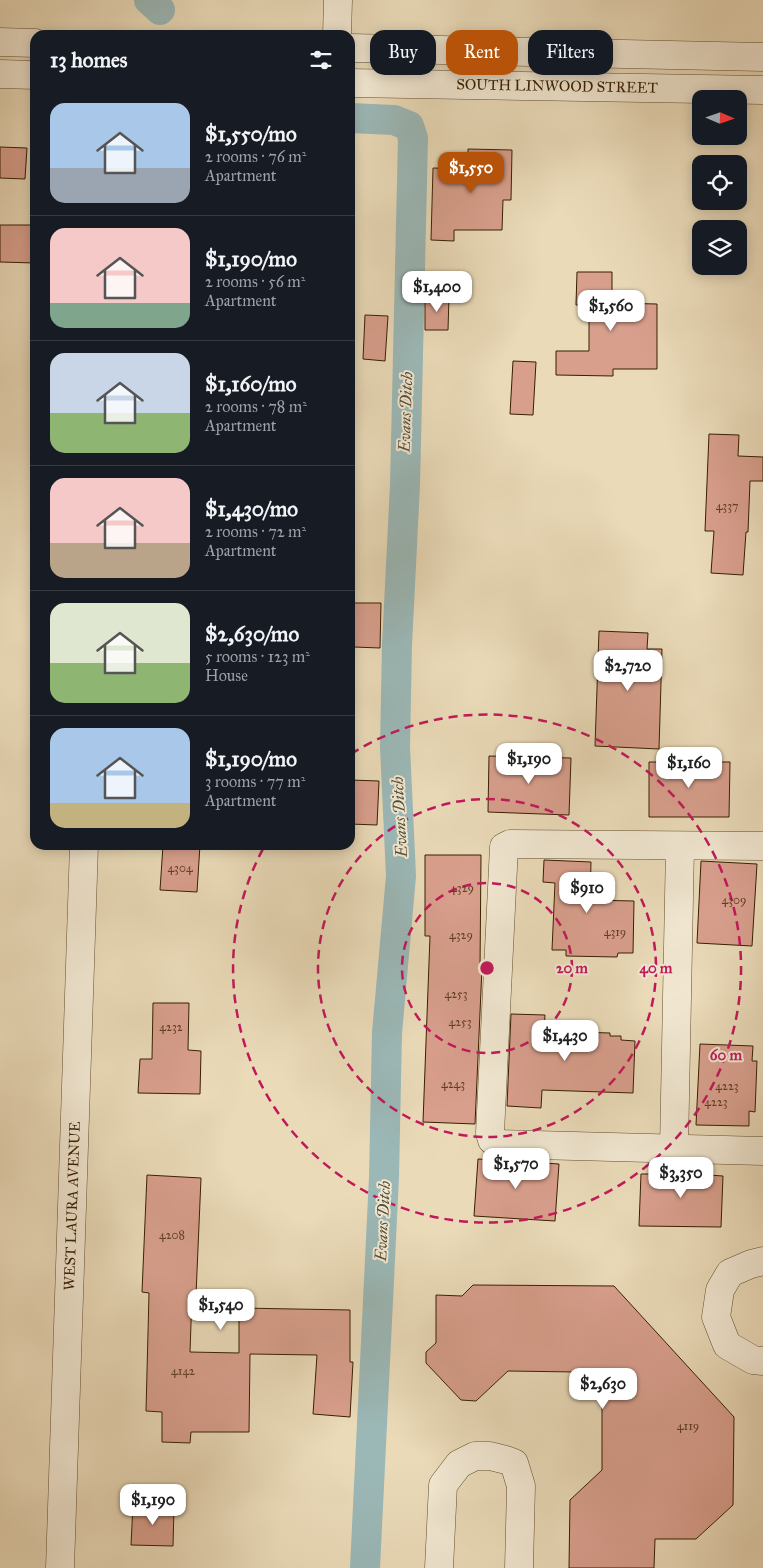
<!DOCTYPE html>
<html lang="en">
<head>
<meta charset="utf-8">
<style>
	body { margin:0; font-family:"IM FELL Great Primer",serif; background:#242831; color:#f1f3f6; height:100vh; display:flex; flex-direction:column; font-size:19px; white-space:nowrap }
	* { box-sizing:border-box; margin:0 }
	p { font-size:16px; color:#9ea1a6 }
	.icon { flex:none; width:28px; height:28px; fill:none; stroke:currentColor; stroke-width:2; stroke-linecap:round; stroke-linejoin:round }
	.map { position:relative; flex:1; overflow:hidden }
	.side { position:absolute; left:30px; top:30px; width:325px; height:820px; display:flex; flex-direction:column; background:#171b24; border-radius:15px; box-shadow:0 2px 12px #0003 }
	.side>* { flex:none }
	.banner { position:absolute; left:370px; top:30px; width:318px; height:45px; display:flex; gap:10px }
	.needle { width:32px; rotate:92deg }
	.buttons { position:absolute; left:692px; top:90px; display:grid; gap:10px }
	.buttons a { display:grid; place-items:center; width:55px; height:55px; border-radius:10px; background:#171b24; box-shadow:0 2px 12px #0003; font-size:25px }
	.price { position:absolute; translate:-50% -42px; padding:0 11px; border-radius:10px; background:#fff; color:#222; font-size:16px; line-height:32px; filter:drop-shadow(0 1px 2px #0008) }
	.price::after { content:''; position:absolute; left:50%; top:30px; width:15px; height:11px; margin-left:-8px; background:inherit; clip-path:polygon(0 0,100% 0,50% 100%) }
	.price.current { background:#b45309; color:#fff }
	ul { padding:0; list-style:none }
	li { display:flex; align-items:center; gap:15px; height:125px; padding:0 20px }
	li+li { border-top:1px solid #363941 }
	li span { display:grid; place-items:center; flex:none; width:140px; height:100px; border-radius:15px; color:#555 }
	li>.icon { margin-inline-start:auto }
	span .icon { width:60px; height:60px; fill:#fffc; stroke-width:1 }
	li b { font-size:21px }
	h2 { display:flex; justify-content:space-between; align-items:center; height:60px; padding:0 20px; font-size:21px }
	.chip { padding:0 18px; border-radius:15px; background:#171b24; box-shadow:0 2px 12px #0003; font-size:18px; line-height:45px }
	.chip.current { background:#b45309; color:#fff }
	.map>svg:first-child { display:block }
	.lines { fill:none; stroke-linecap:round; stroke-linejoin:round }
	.canal { stroke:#9bb8b7; stroke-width:30 }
	.building { fill:#d89f8d; stroke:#371f00 }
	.minor-casing { stroke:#644e2e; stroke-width:29 }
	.minor { stroke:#f1e7d1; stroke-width:28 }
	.ring { fill:none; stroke:#c2185b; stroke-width:2.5; stroke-dasharray:9 6 }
	.labels { text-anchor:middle; stroke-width:4; stroke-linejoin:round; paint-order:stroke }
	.number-label { font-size:12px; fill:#5f3f23 }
	.street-label { font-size:15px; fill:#371f00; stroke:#f1e7d1 }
	.water-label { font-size:16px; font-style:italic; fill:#554d37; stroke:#f1e7d1 }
	.centre { fill:#c2185b; stroke:#f1e7d1; stroke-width:2.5 }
	.ring-label { font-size:15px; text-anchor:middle; font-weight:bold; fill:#c2185b; stroke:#f1e7d1; stroke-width:4; stroke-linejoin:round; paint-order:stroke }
</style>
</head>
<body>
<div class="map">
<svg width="763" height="1568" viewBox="0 0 763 1568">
	<rect width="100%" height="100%" fill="#eadab8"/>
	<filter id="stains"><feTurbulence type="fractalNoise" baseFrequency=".004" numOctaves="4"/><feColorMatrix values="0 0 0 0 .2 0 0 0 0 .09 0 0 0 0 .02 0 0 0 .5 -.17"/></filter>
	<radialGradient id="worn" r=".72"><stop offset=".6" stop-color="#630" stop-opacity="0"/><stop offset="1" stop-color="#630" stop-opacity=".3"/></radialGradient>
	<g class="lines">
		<g class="canal">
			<polyline points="149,0 160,10"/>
			<polyline points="350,118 394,120 409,126 413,138 405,485 397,645 395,747 401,876 387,1033 384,1177 365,1568"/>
		</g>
	</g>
	<g class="building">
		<polygon points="0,147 27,148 25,179 0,178"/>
		<polygon points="468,149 512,150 511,200 503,200 502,230 454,230 454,241 431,240 433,168 468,169"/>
		<polygon points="0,225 35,225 35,263 0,262"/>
		<polygon points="577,272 612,272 612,303 657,304 657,369 613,369 613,376 556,375 556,351 589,351 589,305 576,305"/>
		<polygon points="425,297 449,297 448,330 425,330"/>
		<polygon points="365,315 388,316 385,361 363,359"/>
		<polygon points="513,361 536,362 533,415 510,414"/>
		<polygon points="709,434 739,435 738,456 763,457 763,481 750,481 748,532 746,532 743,575 711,573 714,531 705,531"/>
		<polygon points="354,603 381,603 380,648 354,647"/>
		<polygon points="599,631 648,633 647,649 662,649 659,749 595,746"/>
		<polygon points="489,756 571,758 569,815 488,812"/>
		<polygon points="649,762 730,762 729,817 649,817"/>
		<polygon points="350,780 379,781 377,825 350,824"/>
		<polygon points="163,845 200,845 197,892 160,890"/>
		<polygon points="425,855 481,855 480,968 482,968 475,1124 423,1122 430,936 425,936"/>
		<polygon points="544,860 591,862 590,900 634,901 633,953 618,953 617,957 566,956 566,950 552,950 555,883 543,882"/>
		<polygon points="701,861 757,864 752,946 697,943"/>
		<polygon points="153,1003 189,1003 188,1050 201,1051 200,1094 138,1093 140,1059 152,1059"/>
		<polygon points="511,1014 545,1015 544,1031 610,1033 610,1036 621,1036 621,1040 635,1041 633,1093 542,1090 541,1108 507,1106"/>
		<polygon points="700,1044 753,1046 752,1061 757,1061 755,1112 749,1111 749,1126 696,1125"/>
		<polygon points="478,1159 559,1164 555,1221 474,1216"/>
		<polygon points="657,1169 708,1170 708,1175 723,1176 721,1227 639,1226 641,1174 657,1174"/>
		<polygon points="147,1175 201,1178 196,1295 192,1295 190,1352 239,1353 239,1308 350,1310 350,1362 353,1362 350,1417 313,1414 317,1355 250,1354 249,1432 191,1432 190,1443 162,1442 162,1412 146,1411 149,1293 142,1292"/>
		<polygon points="473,1285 614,1286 734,1417 733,1505 696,1539 655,1539 654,1568 569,1568 570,1500 602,1470 602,1400 576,1372 508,1371 476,1401 461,1400 426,1363 426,1352 436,1343 436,1295 462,1296"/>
		<polygon points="133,1505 174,1507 173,1546 131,1545"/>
	</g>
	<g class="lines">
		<defs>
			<g id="minor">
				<polyline points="337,35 338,0"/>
				<polyline points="0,42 35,43"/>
				<polyline points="350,48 763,57"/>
				<polyline points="0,74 35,75"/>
				<polyline points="350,83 763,90"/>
				<polyline points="763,846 510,844 504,847 490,1133 492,1140 502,1144 763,1151"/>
				<polyline points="674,1148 680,847"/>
				<polyline points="763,1261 751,1264 730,1273 720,1290 716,1317 727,1345 753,1360 763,1361"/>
				<polyline points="60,1568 84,845"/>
				<polyline points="439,1568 443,1485 459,1464 475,1456 490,1456 506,1460 514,1463 521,1486 519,1568"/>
			</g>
		</defs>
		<use href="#minor" class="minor-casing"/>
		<use href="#minor" class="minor"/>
	</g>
	<g class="ring">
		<circle cx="487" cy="968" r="85"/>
		<circle cx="487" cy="968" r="169"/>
		<path d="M351 754A254 254 0 1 1 264 847"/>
	</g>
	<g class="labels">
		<g class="number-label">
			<text x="727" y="510">4337</text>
			<text x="180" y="872">4304</text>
			<text x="462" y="892">4329</text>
			<text x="734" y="904">4309</text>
			<text x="615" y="936">4319</text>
			<text x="461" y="939">4329</text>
			<text x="456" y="998">4253</text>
			<text x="460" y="1026">4253</text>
			<text x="171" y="1031">4232</text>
			<text x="453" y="1088">4243</text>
			<text x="727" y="1090">4223</text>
			<text x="716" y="1106">4223</text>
			<text x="172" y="1239">4208</text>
			<text x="183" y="1375">4142</text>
			<text x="688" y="1430">4119</text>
		</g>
		<g class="street-label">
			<text transform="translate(557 86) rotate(1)" y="5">SOUTH LINWOOD STREET</text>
			<text transform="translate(72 1206) rotate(-88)" y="5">WEST LAURA AVENUE</text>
		</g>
		<g class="water-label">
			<text transform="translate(405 412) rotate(-88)" y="6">Evans Ditch</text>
			<text transform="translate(399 817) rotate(-93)" y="6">Evans Ditch</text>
			<text transform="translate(382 1221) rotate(-87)" y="6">Evans Ditch</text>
		</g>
	</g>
	<circle cx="487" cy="968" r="8" class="centre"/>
	<g class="ring-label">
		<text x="572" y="973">20 m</text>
		<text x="656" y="973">40 m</text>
		<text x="726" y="1060">60 m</text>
	</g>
	<rect width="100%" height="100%" filter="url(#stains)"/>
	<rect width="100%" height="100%" fill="url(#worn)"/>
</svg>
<div class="buttons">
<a><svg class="needle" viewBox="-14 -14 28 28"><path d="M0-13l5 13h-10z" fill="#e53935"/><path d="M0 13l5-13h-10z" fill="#9ea1a6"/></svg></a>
<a><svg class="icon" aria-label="locate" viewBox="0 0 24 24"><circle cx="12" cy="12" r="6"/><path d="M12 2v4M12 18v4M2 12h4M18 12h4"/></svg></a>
<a><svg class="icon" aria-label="layers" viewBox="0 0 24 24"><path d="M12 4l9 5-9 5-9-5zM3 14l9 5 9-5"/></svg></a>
</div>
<b class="price current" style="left:471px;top:194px">$1,550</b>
<b class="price" style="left:437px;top:313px">$1,400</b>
<b class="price" style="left:611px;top:332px">$1,560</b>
<b class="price" style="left:628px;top:692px">$2,720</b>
<b class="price" style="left:529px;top:785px">$1,190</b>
<b class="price" style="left:689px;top:789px">$1,160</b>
<b class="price" style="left:587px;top:914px">$910</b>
<b class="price" style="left:565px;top:1062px">$1,430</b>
<b class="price" style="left:516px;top:1190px">$1,570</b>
<b class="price" style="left:681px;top:1199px">$3,350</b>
<b class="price" style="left:221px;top:1331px">$1,540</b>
<b class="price" style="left:603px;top:1410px">$2,630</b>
<b class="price" style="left:153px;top:1526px">$1,190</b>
<div class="banner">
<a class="chip">Buy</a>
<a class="chip current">Rent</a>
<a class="chip">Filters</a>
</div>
<section class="side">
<h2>13 homes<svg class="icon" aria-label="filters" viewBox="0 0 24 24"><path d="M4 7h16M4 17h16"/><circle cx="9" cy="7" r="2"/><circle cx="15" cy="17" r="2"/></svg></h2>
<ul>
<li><span style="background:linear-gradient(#a9c7e8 65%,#9aa5b1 0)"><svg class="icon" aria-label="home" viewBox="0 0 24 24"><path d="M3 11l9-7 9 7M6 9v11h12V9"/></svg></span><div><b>$1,550/mo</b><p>2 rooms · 76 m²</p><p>Apartment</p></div></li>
<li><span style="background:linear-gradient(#f6c9c9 75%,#7fa58c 0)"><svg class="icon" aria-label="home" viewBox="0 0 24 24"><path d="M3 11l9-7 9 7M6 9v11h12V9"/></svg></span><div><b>$1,190/mo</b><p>2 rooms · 56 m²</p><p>Apartment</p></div></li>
<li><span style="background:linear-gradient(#c9d6e8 60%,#8fb573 0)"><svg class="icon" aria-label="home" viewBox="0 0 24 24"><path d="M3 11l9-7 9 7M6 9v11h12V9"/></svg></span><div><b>$1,160/mo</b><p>2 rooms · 78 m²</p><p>Apartment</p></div></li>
<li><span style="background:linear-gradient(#f6c9c9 65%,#b9a48a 0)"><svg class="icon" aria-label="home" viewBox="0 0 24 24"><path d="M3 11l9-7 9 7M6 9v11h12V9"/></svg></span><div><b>$1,430/mo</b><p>2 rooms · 72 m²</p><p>Apartment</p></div></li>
<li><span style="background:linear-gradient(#dfe7d0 60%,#8fb573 0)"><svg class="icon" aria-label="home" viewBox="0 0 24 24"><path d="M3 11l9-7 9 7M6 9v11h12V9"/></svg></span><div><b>$2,630/mo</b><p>5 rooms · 123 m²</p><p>House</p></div></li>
<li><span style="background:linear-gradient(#a9c7e8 75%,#c2b280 0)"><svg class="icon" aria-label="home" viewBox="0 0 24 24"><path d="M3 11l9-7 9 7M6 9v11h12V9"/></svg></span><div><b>$1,190/mo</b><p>3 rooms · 77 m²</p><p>Apartment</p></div></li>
</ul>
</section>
</div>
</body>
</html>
